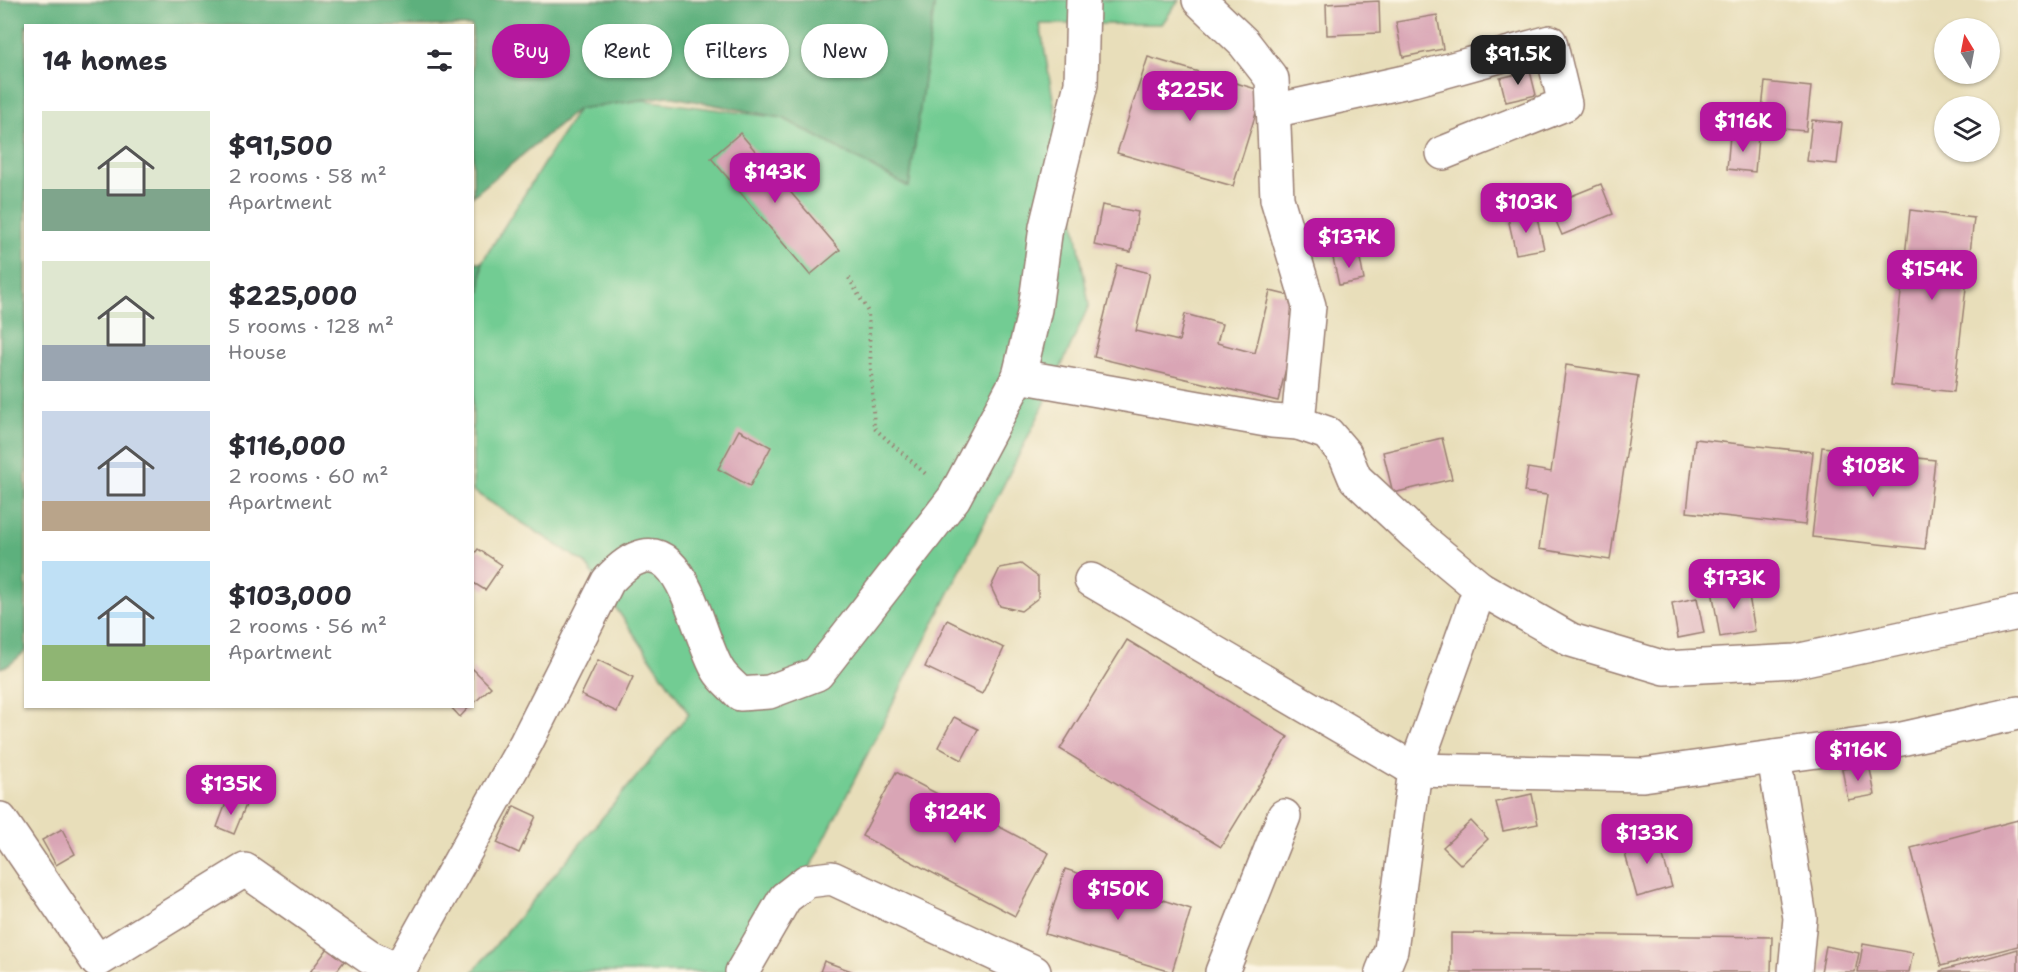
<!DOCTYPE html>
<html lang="en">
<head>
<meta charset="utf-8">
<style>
	body { margin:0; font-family:"Shantell Sans",sans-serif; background:#f7f7f7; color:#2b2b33; height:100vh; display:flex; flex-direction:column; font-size:22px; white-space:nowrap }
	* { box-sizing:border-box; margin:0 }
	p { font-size:20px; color:#7c7c81 }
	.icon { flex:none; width:33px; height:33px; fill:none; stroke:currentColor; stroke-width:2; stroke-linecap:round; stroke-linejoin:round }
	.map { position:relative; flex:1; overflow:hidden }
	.drawer { position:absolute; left:24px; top:24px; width:450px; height:684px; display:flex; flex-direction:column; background:#fff; border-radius:0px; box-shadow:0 2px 4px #0004 }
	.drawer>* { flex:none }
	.banner { position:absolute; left:492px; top:24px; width:570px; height:54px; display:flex; gap:12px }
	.needle { width:39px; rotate:350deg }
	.controls { position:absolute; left:1934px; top:18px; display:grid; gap:12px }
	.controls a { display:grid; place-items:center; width:66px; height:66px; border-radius:50%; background:#fff; box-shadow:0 2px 4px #0004; font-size:30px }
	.price { position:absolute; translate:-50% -51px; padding:0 14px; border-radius:12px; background:#b5179e; color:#fff; font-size:20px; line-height:39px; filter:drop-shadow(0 2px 3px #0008) }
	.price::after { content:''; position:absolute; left:50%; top:36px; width:18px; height:14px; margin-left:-9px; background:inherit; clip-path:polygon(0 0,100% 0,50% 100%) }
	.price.current { background:#222; color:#fff }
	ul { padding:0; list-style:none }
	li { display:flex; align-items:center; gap:18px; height:150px; padding:0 18px }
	li span { display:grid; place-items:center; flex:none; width:168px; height:120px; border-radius:0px; color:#555 }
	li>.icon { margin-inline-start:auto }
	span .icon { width:72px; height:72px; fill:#fffc; stroke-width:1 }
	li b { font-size:26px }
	h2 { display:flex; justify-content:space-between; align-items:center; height:72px; padding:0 18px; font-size:26px }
	.chip { padding:0 21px; border-radius:27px; background:#fff; box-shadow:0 2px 4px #0004; font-size:21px; line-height:54px }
	.chip.current { background:#b5179e; color:#fff }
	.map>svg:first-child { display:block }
	.green { fill:#72cc93; stroke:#5e765f; stroke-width:1.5 }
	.forest { fill:#5db07d; stroke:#546854; stroke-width:1.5 }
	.building { fill:#d9a5b5 }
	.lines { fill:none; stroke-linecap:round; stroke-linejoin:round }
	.minor-casing { stroke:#997e72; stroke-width:36 }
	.path { stroke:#997e72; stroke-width:4; stroke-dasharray:1.5 4.5; stroke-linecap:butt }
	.minor { stroke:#fff; stroke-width:33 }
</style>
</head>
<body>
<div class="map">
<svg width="2018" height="972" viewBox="0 0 2018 972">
	<rect width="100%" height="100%" fill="#fcf5e5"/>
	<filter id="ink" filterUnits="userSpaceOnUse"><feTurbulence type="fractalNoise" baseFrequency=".0167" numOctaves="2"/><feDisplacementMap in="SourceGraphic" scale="12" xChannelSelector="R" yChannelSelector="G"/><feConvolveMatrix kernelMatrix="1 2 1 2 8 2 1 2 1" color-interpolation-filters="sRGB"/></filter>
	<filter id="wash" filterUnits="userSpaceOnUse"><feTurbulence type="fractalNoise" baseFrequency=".008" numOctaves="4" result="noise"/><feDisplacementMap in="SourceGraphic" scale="24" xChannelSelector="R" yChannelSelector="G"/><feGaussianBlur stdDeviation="1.35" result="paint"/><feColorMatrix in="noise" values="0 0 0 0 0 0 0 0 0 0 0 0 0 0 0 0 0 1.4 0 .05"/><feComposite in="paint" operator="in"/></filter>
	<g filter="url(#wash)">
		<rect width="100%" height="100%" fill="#e8deba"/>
		<polygon class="green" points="935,0 1179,0 1162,24 1040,24 1089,305 1043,407 785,917 747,972 473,972 689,714 585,563 473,491 472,294 481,290 482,262 578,109 643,100 783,118 909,187"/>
		<g class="forest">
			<polygon points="0,0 935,0 909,187 783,118 668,96 578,109 473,196 472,26 26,26 26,651 9,665 0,668"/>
			<polygon points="472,262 482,262 481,291 473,294"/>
		</g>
		<g id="blocks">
			<g class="building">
				<polygon points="1379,1 1380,33 1327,35 1326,4"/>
				<polygon points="1437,15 1443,49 1403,57 1396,22"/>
				<polygon points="1148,57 1263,91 1233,186 1117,153"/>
				<polygon points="1530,71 1536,95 1506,102 1500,78"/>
				<polygon points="1765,82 1811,87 1806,131 1760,127"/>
				<polygon points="1812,120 1842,123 1837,164 1807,161"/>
				<polygon points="740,133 840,250 810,275 711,158"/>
				<polygon points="1730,135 1758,137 1755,172 1727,169"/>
				<polygon points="1601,184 1613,214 1562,235 1549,205"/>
				<polygon points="1102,205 1138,212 1131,252 1094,245"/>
				<polygon points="1910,210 1974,218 1954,392 1891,385"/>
				<polygon points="1536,213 1544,249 1516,254 1508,218"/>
				<polygon points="1359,253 1364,280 1339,285 1333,258"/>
				<polygon points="1117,265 1150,273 1136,331 1179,341 1185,314 1222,324 1217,343 1255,353 1270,291 1303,299 1278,401 1094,357"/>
				<polygon points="1566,365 1638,376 1610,560 1539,549 1547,495 1524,492 1528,468 1551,472"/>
				<polygon points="739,430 771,447 750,486 718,469"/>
				<polygon points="1442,438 1452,479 1393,493 1383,452"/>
				<polygon points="1695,439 1813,452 1805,525 1687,512"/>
				<polygon points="1822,447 1935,460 1925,549 1812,537"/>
				<polygon points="478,549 502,565 485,590 472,582 472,557"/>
				<polygon points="1021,564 1038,577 1038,598 1021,611 1000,606 991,587 1000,568"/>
				<polygon points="1747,584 1755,631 1720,637 1712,590"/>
				<polygon points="1697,598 1704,633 1678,638 1672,603"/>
				<polygon points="947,620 1004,648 982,694 925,667"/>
				<polygon points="1127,640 1288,737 1221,847 1060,749"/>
				<polygon points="598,660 633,677 617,712 581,695"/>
				<polygon points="472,668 491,687 472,705"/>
				<polygon points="450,706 470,706 460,717"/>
				<polygon points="954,717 978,729 962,760 938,747"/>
				<polygon points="1869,764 1875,795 1848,800 1842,769"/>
				<polygon points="896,772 1049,853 1015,916 862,836"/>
				<polygon points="1532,794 1538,824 1503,831 1496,802"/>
				<polygon points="228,798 246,805 234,834 217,827"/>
				<polygon points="514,806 536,816 519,853 497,843"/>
				<polygon points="2018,820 2018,946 1941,966 1911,848"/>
				<polygon points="1471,821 1488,839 1461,865 1443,847"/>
				<polygon points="62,829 75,854 56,865 42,840"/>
				<polygon points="1656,833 1672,887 1637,897 1622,843"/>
				<polygon points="1065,869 1191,909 1172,972 1045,934"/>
				<polygon points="1451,933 1772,937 1771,972 1451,972"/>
				<polygon points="1863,944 1913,953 1909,972 1858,972"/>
				<polygon points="1826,946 1859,953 1855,972 1821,972"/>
				<polygon points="328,948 345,960 336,972 310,972"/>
				<polygon points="2018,949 2018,972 1940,972 1940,971"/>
				<polygon points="824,961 854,972 820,972"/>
			</g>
		</g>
	</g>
	<g filter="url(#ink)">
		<use href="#blocks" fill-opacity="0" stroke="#997e72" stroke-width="1.5"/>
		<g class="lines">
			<defs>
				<g id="minor">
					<polyline points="1273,111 1413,80 1550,42 1565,104 1443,153"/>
					<polyline points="1019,376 1272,421 1298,423 1309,306 1277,199 1272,79 1244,43 1199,0"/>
					<polyline points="1298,423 1327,433 1345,454 1355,478 1415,534 1480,588 1415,770 1391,950 1382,972"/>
					<polyline points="1091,580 1415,770 1643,775 1897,740 2018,713"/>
					<polyline points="1480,588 1571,640 1665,668 1796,661 2018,613"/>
					<polyline points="1774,757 1800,918 1795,972"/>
					<polyline points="0,819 97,961 245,870 369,957 399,971"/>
					<path d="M 398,972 L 526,743 L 608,581 C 680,502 693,629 718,670 C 723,679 733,686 740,694 L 769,692 L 817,674 L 954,498 L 1019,376 L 1035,309 L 1046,227 L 1081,84 L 1083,0"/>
					<polyline points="742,972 785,898 807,881 832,878 1034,972"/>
					<polyline points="1222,972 1284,816"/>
				</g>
			</defs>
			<use href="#minor" class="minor-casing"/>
			<polyline class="path" points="849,278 868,312 874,428 928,476"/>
			<use href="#minor" class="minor"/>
		</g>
	</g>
</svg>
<div class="controls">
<a><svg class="needle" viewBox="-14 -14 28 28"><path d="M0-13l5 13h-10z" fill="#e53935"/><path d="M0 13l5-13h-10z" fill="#7c7c81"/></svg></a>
<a><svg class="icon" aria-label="layers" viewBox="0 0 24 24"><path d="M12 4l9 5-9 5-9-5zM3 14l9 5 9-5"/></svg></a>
</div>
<b class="price current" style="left:1518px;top:86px">$91.5K</b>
<b class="price" style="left:1190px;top:122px">$225K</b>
<b class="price" style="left:1743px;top:153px">$116K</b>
<b class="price" style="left:775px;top:204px">$143K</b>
<b class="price" style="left:1526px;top:234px">$103K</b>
<b class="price" style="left:1349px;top:269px">$137K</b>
<b class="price" style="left:1932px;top:301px">$154K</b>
<b class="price" style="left:1873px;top:498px">$108K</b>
<b class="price" style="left:1734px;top:610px">$173K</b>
<b class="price" style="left:1858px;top:782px">$116K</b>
<b class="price" style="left:231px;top:816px">$135K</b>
<b class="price" style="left:955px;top:844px">$124K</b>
<b class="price" style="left:1647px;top:865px">$133K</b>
<b class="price" style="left:1118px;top:921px">$150K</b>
<div class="banner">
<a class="chip current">Buy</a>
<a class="chip">Rent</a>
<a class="chip">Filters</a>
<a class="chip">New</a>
</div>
<section class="drawer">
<h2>14 homes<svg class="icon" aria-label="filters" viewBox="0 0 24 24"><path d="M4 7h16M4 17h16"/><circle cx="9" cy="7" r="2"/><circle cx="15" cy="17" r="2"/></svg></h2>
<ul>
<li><span style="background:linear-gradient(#dfe7d0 65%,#7fa58c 0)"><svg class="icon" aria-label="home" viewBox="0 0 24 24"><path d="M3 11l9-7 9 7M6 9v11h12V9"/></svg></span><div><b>$91,500</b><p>2 rooms · 58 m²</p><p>Apartment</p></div></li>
<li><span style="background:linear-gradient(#dfe7d0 70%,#9aa5b1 0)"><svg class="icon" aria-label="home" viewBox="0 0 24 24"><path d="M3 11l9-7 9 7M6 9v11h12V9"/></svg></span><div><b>$225,000</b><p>5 rooms · 128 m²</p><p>House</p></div></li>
<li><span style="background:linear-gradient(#c9d6e8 75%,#b9a48a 0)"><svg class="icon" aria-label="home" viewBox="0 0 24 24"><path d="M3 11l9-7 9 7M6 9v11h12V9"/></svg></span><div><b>$116,000</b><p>2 rooms · 60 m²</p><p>Apartment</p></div></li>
<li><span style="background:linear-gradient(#bfe0f5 70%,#8fb573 0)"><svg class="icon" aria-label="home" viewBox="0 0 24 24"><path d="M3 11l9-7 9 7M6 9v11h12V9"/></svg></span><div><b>$103,000</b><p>2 rooms · 56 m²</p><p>Apartment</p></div></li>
</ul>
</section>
</div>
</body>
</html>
